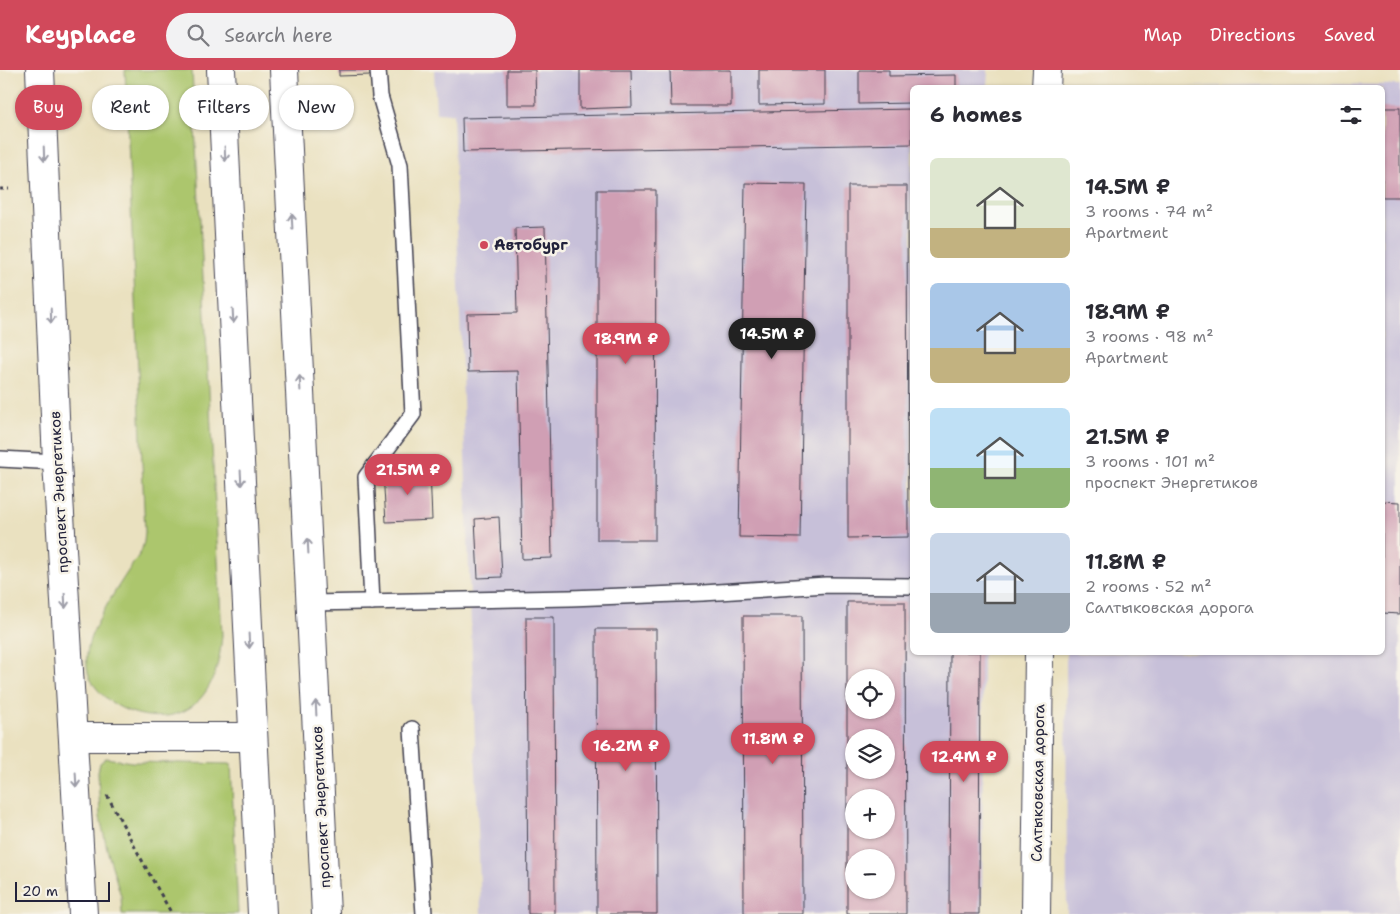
<!DOCTYPE html>
<html lang="en">
<head>
<meta charset="utf-8">
<style>
	body { margin:0; font-family:"Shantell Sans",sans-serif; background:#f2f2f3; color:#2b2b33; height:100vh; display:flex; flex-direction:column; font-size:19px; white-space:nowrap }
	* { box-sizing:border-box; margin:0 }
	p { font-size:16px; color:#7c7c81 }
	.icon { flex:none; width:28px; height:28px; fill:none; stroke:currentColor; stroke-width:2; stroke-linecap:round; stroke-linejoin:round }
	.map { position:relative; flex:1; overflow:hidden }
	.side { position:absolute; left:910px; top:15px; width:475px; height:570px; display:flex; flex-direction:column; background:#fff; border-radius:8px; box-shadow:0 1px 4px #0004 }
	.side>* { flex:none }
	.banner { position:absolute; left:15px; top:15px; width:475px; height:45px; display:flex; gap:10px }
	.controls { position:absolute; left:845px; top:599px; display:grid; gap:10px }
	.controls a { display:grid; place-items:center; width:50px; height:50px; border-radius:50%; background:#fff; box-shadow:0 1px 4px #0004; font-size:25px }
	.scale { position:absolute; left:15px; bottom:12px; width:95px; box-sizing:border-box; padding-left:5px; border:2px solid #22223b; border-top:0; font-size:14px; line-height:18px; white-space:nowrap; color:#22223b; -webkit-text-stroke:4px #f7f3e8; paint-order:stroke }
	.price { position:absolute; translate:-50% -42px; padding:0 11px; border-radius:18px; background:#d1495b; color:#fff; font-size:16px; line-height:32px; filter:drop-shadow(0 1px 2px #0008) }
	.price::after { content:''; position:absolute; left:50%; top:30px; width:15px; height:11px; margin-left:-8px; background:inherit; clip-path:polygon(0 0,100% 0,50% 100%) }
	.price.on { background:#222; color:#fff }
	ul { padding:0; list-style:none }
	li { display:flex; align-items:center; gap:15px; height:125px; padding:0 20px }
	li span { display:grid; place-items:center; flex:none; width:140px; height:100px; border-radius:8px; color:#555 }
	li>.icon { margin-inline-start:auto }
	span .icon { width:60px; height:60px; fill:#fffc; stroke-width:1 }
	li b { font-size:21px }
	h2 { display:flex; justify-content:space-between; align-items:center; height:60px; padding:0 20px; font-size:21px }
	.chip { padding:0 18px; border-radius:22px; background:#fff; box-shadow:0 1px 4px #0004; font-size:18px; line-height:45px }
	.chip.on { background:#d1495b; color:#fff }
	header { display:flex; align-items:center; gap:30px; box-sizing:border-box; height:70px; padding:0 25px; background:#d1495b; color:#fff }
	header strong { font-size:24px }
	nav { display:flex; gap:28px; margin-inline-start:auto; font-size:18px }
	.search { width:350px; height:45px; background:#f2f2f3; display:flex; align-items:center; gap:12px; box-sizing:border-box; padding:0 18px; border-radius:28px; color:#7c7c81; font-size:19px }
	.map>svg:first-child { display:block }
	.industrial { fill:#c7c0d9; fill-rule:evenodd }
	.green { fill:#acc66d; stroke:#677454 }
	.building { fill:#d09fb4; fill-rule:evenodd }
	.lines { fill:none; stroke-linecap:round; stroke-linejoin:round }
	.service-casing { stroke:#403f4f; stroke-width:18 }
	.minor-casing { stroke:#403f4f; stroke-width:30 }
	.primary-casing { stroke:#403f4f; stroke-width:30 }
	.path { stroke:#403f4f; stroke-width:3; stroke-dasharray:4 4; stroke-linecap:butt }
	.service { stroke:#fff; stroke-width:15 }
	.minor { stroke:#fff; stroke-width:28 }
	.primary { stroke:#fff; stroke-width:28 }
	.oneway { stroke:#9c9ca7 }
	.poi-dot { fill:#d1495b; stroke:#f7f3e8; stroke-width:2 }
	.labels { text-anchor:middle; stroke-width:5; stroke-linejoin:round; paint-order:stroke }
	.poi-label { font-size:15px; font-weight:bold; fill:#22223b; stroke:#f7f3e8; text-anchor:start }
	.street-label { font-size:15px; fill:#22223b; stroke:#f7f3e8 }
</style>
</head>
<body>
<header>
<strong>Keyplace</strong>
<div class="search"><svg class="icon" aria-label="search" viewBox="0 0 24 24"><circle cx="10" cy="10" r="6"/><path d="M15 15l6 6"/></svg>Search here</div>
<nav><a>Map</a><a>Directions</a><a>Saved</a></nav>
</header>
<div class="map">
<svg width="1400" height="844" viewBox="0 0 1400 844">
	<rect width="100%" height="100%" fill="#f7f3e8"/>
	<filter id="ink" filterUnits="userSpaceOnUse"><feTurbulence type="fractalNoise" baseFrequency=".02" numOctaves="2"/><feDisplacementMap in="SourceGraphic" scale="10" xChannelSelector="R" yChannelSelector="G"/><feConvolveMatrix kernelMatrix="1 2 1 2 8 2 1 2 1" color-interpolation-filters="sRGB"/></filter>
	<filter id="wash" filterUnits="userSpaceOnUse"><feTurbulence type="fractalNoise" baseFrequency=".0096" numOctaves="4" result="noise"/><feDisplacementMap in="SourceGraphic" scale="20" xChannelSelector="R" yChannelSelector="G"/><feGaussianBlur stdDeviation="1.12" result="paint"/><feColorMatrix in="noise" values="0 0 0 0 0 0 0 0 0 0 0 0 0 0 0 0 0 1.4 0 .05"/><feComposite in="paint" operator="in"/></filter>
	<g filter="url(#wash)">
		<rect width="100%" height="100%" fill="#eae1c0"/>
		<g class="industrial">
			<path d="M 434,0 L 988,0 L 987,17 L 912,18 L 912,582 L 983,583 L 982,844 L 481,844 L 453,44 L 436,43 ZM 854,608 L 886,608 L 886,640 L 854,640 ZM 854,668 L 886,668 L 886,700 L 854,700 ZM 854,728 L 886,728 L 886,760 L 854,760 ZM 854,788 L 886,788 L 886,820 L 854,820 Z"/>
			<polygon points="1306,14 1400,15 1400,844 1067,844 1066,583 1382,582 1382,18 1180,17"/>
		</g>
		<g class="green">
			<path d="M 125,0 L 192,0 L 222,565 C 220,588 216,611 200,629 C 171,662 108,645 90,608 C 86,600 86,587 88,578 C 89,568 95,558 99,550 C 111,526 126,504 141,482 L 144,472 L 145,462 Z"/>
			<polygon points="106,688 132,692 231,694 238,844 122,844 121,826 108,783 100,747 98,702 100,693"/>
		</g>
		<g id="blocks">
			<g class="building">
				<polygon points="339,0 370,0 370,5 339,6"/>
				<polygon points="507,0 535,0 536,35 507,35"/>
				<polygon points="580,0 631,0 632,37 580,39"/>
				<polygon points="670,0 731,0 731,36 671,36"/>
				<polygon points="759,0 825,0 825,34 759,35"/>
				<polygon points="859,0 889,0 889,6 956,5 956,18 912,18 912,33 859,34"/>
				<rect x="1382" y="38" width="18" height="89"/>
				<polygon points="912,39 912,74 463,82 462,48"/>
				<polygon points="745,113 806,114 800,468 739,467"/>
				<polygon points="848,116 907,116 908,467 848,468"/>
				<polygon points="597,120 656,120 655,470 597,470"/>
				<polygon points="545,157 552,488 522,489 518,301 468,302 467,244 517,243 515,158"/>
				<polygon points="430,400 432,450 386,452 383,402"/>
				<polygon points="1382,431 1400,432 1400,544 1382,543"/>
				<polygon points="499,447 502,507 478,508 475,449"/>
				<path d="M 847,532 L 905,532 L 906,844 L 847,844 ZM 854,608 L 886,608 L 886,640 L 854,640 ZM 854,668 L 886,668 L 886,700 L 854,700 ZM 854,728 L 886,728 L 886,760 L 854,760 ZM 854,788 L 886,788 L 886,820 L 854,820 Z"/>
				<polygon points="743,546 802,546 803,844 744,844"/>
				<polygon points="526,547 554,547 555,844 528,844"/>
				<polygon points="596,559 656,559 657,844 597,844"/>
				<polygon points="950,582 980,582 979,844 949,844"/>
			</g>
		</g>
	</g>
	<g filter="url(#ink)">
		<use href="#blocks" fill-opacity="0" stroke="#403f4f" stroke-width="1"/>
		<g class="lines">
			<defs>
				<g id="service">
					<polyline points="0,389 57,392"/>
					<polyline points="372,532 366,407 413,344 400,95 380,26 378,0"/>
					<polyline points="311,533 570,528 703,523 826,515 912,516"/>
					<polyline points="412,659 424,844"/>
				</g>
				<g id="minor">
					<polyline points="40,0 57,392 83,844"/>
					<polyline points="1046,18 1047,0"/>
					<polyline points="73,667 253,667"/>
					<polyline points="1036,844 1039,582"/>
				</g>
				<g id="primary">
					<polyline points="221,0 262,844"/>
					<polyline points="284,0 326,844"/>
				</g>
			</defs>
			<use href="#service" class="service-casing"/>
			<use href="#minor" class="minor-casing"/>
			<use href="#primary" class="primary-casing"/>
			<g class="path">
				<polyline points="0,119 9,119"/>
				<polyline points="107,725 152,809 172,844"/>
			</g>
			<use href="#service" class="service"/>
			<use href="#minor" class="minor"/>
			<use href="#primary" class="primary"/>
		</g>
		<defs><path id="oneway-shaft" d="M-6 0H5M1.5-3L5.5 0L1.5 3" fill="none" stroke-width="1.6" stroke-linecap="round" stroke-linejoin="round" transform="scale(1.25)"/></defs>
		<g class="oneway">
			<use href="#oneway-shaft" transform="translate(44 84) rotate(88)"/>
			<use href="#oneway-shaft" transform="translate(225 84) rotate(87)"/>
			<use href="#oneway-shaft" transform="translate(292 151) rotate(-93)"/>
			<use href="#oneway-shaft" transform="translate(51 246) rotate(88)"/>
			<use href="#oneway-shaft" transform="translate(233 246) rotate(87)"/>
			<use href="#oneway-shaft" transform="translate(300 313) rotate(-93)"/>
			<use href="#oneway-shaft" transform="translate(241 408) rotate(87)"/>
			<use href="#oneway-shaft" transform="translate(308 476) rotate(-93)"/>
			<use href="#oneway-shaft" transform="translate(65 531) rotate(87)"/>
			<use href="#oneway-shaft" transform="translate(249 571) rotate(87)"/>
			<use href="#oneway-shaft" transform="translate(316 638) rotate(-93)"/>
			<use href="#oneway-shaft" transform="translate(76 710) rotate(87)"/>
		</g>
	</g>
	<circle class="poi-dot" cx="484" cy="175" r="5"/>
	<g class="labels">
		<g class="poi-label">
			<text x="494" y="180">Автобург</text>
		</g>
		<g class="street-label">
			<text transform="translate(59 422) rotate(-93)" y="5">проспект Энергетиков</text>
			<text transform="translate(1038 713) rotate(-89)" y="5">Салтыковская дорога</text>
			<text transform="translate(321 737) rotate(-93)" y="5">проспект Энергетиков</text>
		</g>
	</g>
</svg>
<div class="controls">
<a><svg class="icon" aria-label="locate" viewBox="0 0 24 24"><circle cx="12" cy="12" r="6"/><path d="M12 2v4M12 18v4M2 12h4M18 12h4"/></svg></a>
<a><svg class="icon" aria-label="layers" viewBox="0 0 24 24"><path d="M12 4l9 5-9 5-9-5zM3 14l9 5 9-5"/></svg></a>
<a>+</a>
<a>−</a>
</div>
<div class="scale">20 m</div>
<b class="price on" style="left:772px;top:290px">14.5M ₽</b>
<b class="price" style="left:626px;top:295px">18.9M ₽</b>
<b class="price" style="left:408px;top:426px">21.5M ₽</b>
<b class="price" style="left:773px;top:695px">11.8M ₽</b>
<b class="price" style="left:626px;top:702px">16.2M ₽</b>
<b class="price" style="left:964px;top:713px">12.4M ₽</b>
<div class="banner">
<a class="chip on">Buy</a>
<a class="chip">Rent</a>
<a class="chip">Filters</a>
<a class="chip">New</a>
</div>
<section class="side">
<h2>6 homes<svg class="icon" aria-label="filters" viewBox="0 0 24 24"><path d="M4 7h16M4 17h16"/><circle cx="9" cy="7" r="2"/><circle cx="15" cy="17" r="2"/></svg></h2>
<ul>
<li><span style="background:linear-gradient(#dfe7d0 70%,#c2b280 0)"><svg class="icon" aria-label="home" viewBox="0 0 24 24"><path d="M3 11l9-7 9 7M6 9v11h12V9"/></svg></span><div><b>14.5M ₽</b><p>3 rooms · 74 m²</p><p>Apartment</p></div></li>
<li><span style="background:linear-gradient(#a9c7e8 65%,#c2b280 0)"><svg class="icon" aria-label="home" viewBox="0 0 24 24"><path d="M3 11l9-7 9 7M6 9v11h12V9"/></svg></span><div><b>18.9M ₽</b><p>3 rooms · 98 m²</p><p>Apartment</p></div></li>
<li><span style="background:linear-gradient(#bfe0f5 60%,#8fb573 0)"><svg class="icon" aria-label="home" viewBox="0 0 24 24"><path d="M3 11l9-7 9 7M6 9v11h12V9"/></svg></span><div><b>21.5M ₽</b><p>3 rooms · 101 m²</p><p>проспект Энергетиков</p></div></li>
<li><span style="background:linear-gradient(#c9d6e8 60%,#9aa5b1 0)"><svg class="icon" aria-label="home" viewBox="0 0 24 24"><path d="M3 11l9-7 9 7M6 9v11h12V9"/></svg></span><div><b>11.8M ₽</b><p>2 rooms · 52 m²</p><p>Салтыковская дорога</p></div></li>
</ul>
</section>
</div>
</body>
</html>
